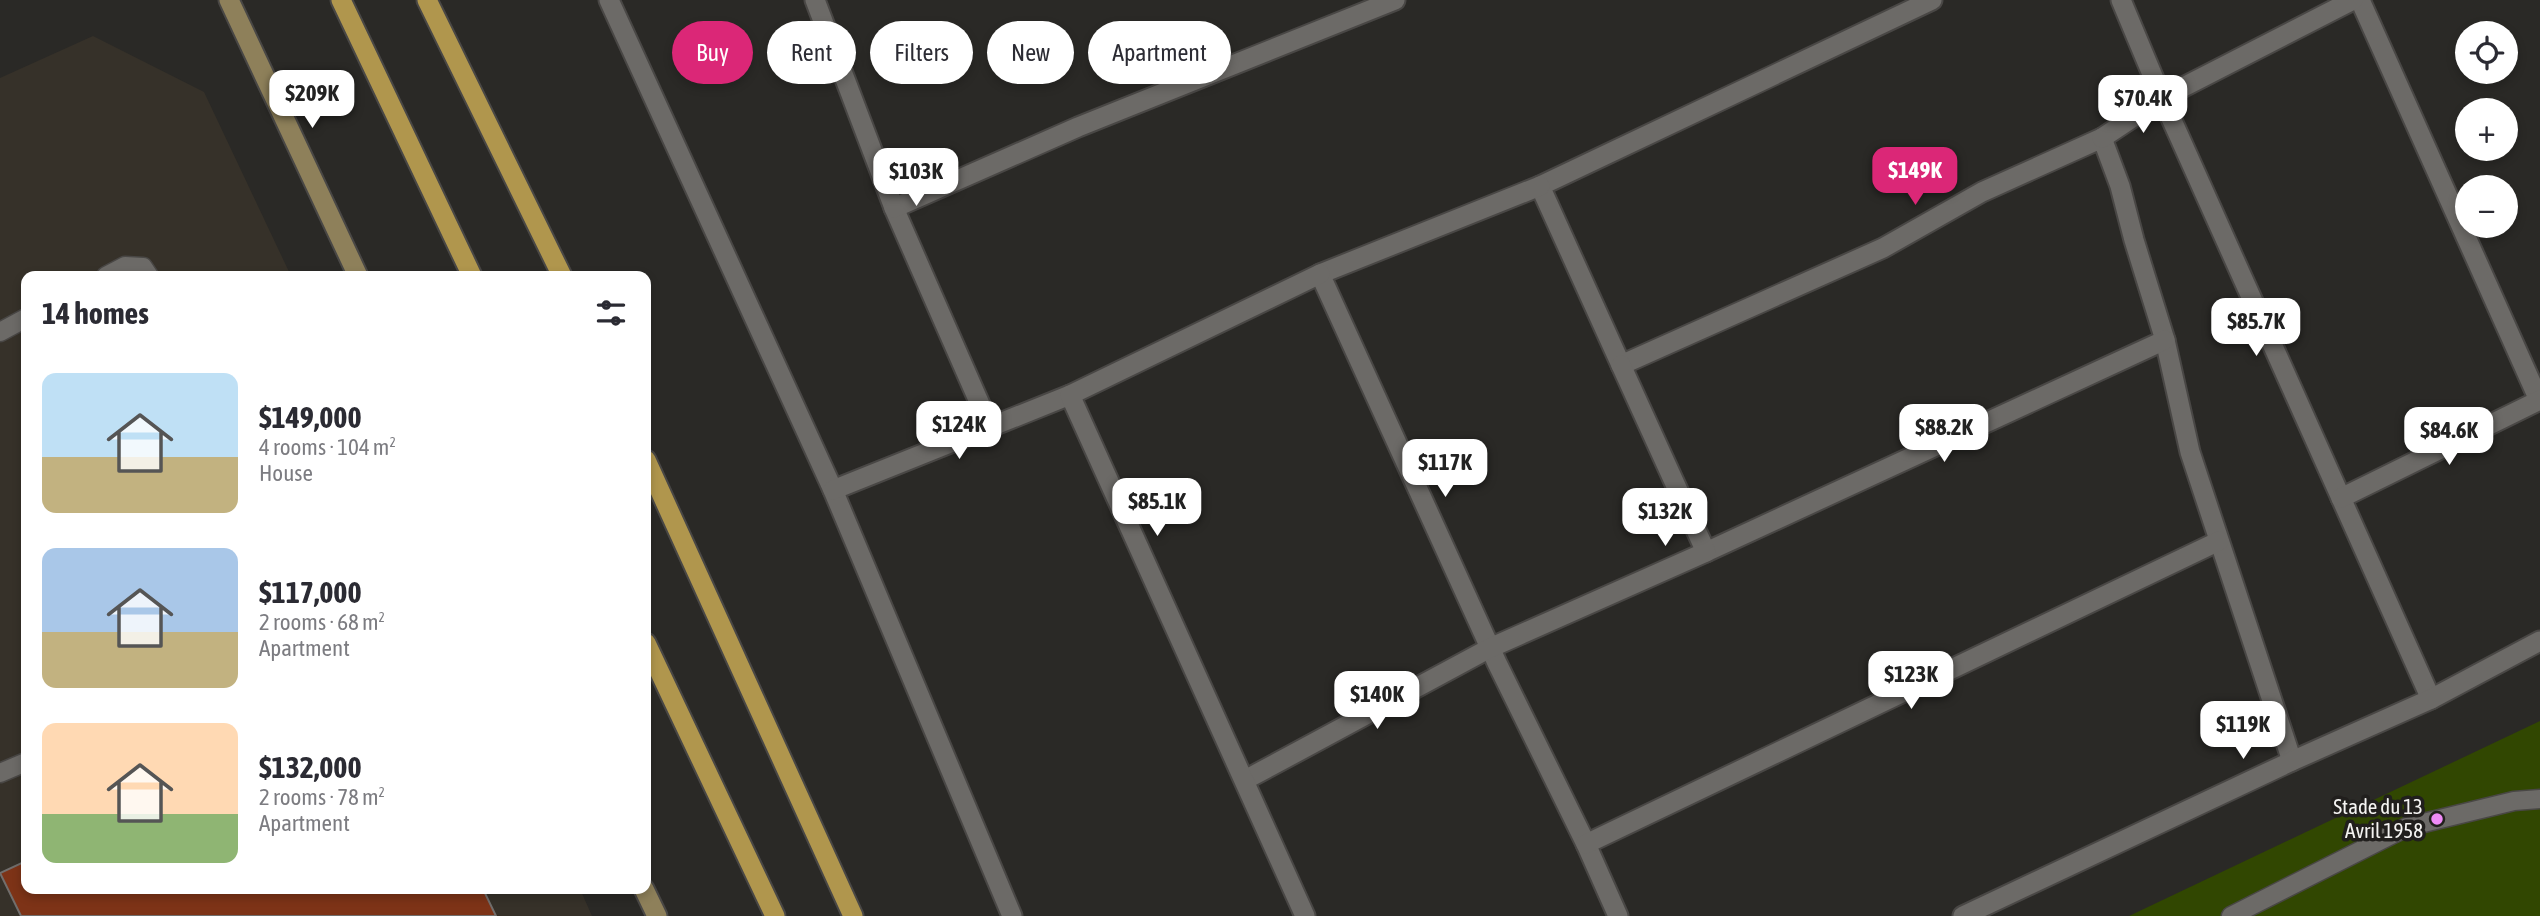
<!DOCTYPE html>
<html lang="en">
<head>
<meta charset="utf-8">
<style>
	body { margin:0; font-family:"Asap Condensed",sans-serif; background:#f7f7f7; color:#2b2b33; height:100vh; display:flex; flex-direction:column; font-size:26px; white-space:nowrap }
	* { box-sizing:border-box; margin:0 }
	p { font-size:23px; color:#7c7c81 }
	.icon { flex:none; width:38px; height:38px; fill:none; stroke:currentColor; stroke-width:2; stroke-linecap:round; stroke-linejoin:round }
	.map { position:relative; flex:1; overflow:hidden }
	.side { position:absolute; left:21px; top:271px; width:630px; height:623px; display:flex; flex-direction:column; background:#fff; border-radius:14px; box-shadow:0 4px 10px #0003 }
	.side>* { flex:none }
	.hud { position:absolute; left:672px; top:21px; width:665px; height:63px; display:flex; gap:14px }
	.tools { position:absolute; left:2455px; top:21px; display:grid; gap:14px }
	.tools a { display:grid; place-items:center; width:63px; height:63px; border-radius:50%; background:#fff; box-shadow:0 4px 10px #0003; font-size:35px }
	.price { position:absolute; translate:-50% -60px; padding:0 16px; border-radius:14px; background:#fff; color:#222; font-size:23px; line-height:46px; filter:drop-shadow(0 2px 4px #0008) }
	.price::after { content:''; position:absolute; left:50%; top:42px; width:21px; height:16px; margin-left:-10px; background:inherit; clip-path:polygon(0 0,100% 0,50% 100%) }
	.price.selected { background:#db2777; color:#fff }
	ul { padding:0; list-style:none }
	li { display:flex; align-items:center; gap:21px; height:175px; padding:0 21px }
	li span { display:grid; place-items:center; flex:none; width:196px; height:140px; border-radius:14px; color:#555 }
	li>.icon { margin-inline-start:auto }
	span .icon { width:84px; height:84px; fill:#fffc; stroke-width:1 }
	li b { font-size:30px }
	h2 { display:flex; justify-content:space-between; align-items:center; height:84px; padding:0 21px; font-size:30px }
	.chip { padding:0 24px; border-radius:32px; background:#fff; box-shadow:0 4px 10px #0003; font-size:24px; line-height:63px }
	.chip.selected { background:#db2777; color:#fff }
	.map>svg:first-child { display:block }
	.built { fill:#363129 }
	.green { fill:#314701 }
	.building { fill:#7d3317; stroke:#716e6c; stroke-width:2 }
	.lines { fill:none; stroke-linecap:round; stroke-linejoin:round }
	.service-casing { stroke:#494745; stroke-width:21 }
	.minor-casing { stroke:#494745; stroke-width:23 }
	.tertiary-casing { stroke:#494745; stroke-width:23 }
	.secondary-casing { stroke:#494745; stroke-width:23 }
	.primary-casing { stroke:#494745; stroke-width:23 }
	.service { stroke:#6c6a67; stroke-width:18 }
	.minor { stroke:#6c6a67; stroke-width:19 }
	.tertiary { stroke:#6c6a67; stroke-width:19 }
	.secondary { stroke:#8e805a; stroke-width:19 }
	.primary { stroke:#b0964d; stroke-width:19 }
	.poi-dot { fill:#ef8bf7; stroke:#211f1d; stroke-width:2.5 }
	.labels { text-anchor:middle; stroke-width:7; stroke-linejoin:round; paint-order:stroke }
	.poi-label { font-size:21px; fill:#f5f4f2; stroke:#211f1d; text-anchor:end }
</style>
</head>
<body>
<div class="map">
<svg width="2540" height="916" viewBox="0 0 2540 916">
	<rect width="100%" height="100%" fill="#2a2926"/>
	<polygon class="built" points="93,36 204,92 291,276 26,276 26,889 580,889 592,916 0,916 0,78"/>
	<polygon class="green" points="2540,721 2540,916 2129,916"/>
	<polygon class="building" points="26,861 26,889 483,889 496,916 21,916 0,873"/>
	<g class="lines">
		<defs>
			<g id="service">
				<polyline points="106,276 125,266 143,267 149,276"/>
				<polyline points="0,332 26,318"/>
				<polyline points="0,773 26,762"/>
				<polyline points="2231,916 2407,827 2514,801 2540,799"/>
			</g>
			<g id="minor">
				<polyline points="609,0 833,490 1012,916"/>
				<polyline points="815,0 894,208 990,427"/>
				<polyline points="1932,0 1540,186 1621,365 1883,248 1982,192 2102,138 2120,186 2134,240 2165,340 2190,452 2292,761"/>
				<polyline points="2121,0 2162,98 2431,699"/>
				<polyline points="2360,0 2539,400"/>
				<polyline points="2102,138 2162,98 2353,0"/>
				<polyline points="1540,186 1320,274 1497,663 1586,844 1618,916"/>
				<polyline points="894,208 1078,127 1395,0"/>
				<polyline points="833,490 1070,395"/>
				<polyline points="2341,498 2540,400"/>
				<polyline points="1706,552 2165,340"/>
				<polyline points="1245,780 1490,648 1706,552 1621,365"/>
				<polyline points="1586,844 2219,541"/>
				<polyline points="1305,916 1070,395 1320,274"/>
			</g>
			<polyline id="tertiary" points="1963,916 2292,761 2431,699 2540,641"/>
			<g id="secondary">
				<polyline points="229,0 358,276"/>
				<polyline points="644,889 657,916"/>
			</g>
			<g id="primary">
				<polyline points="341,0 472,276"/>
				<polyline points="427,0 562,276"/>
				<polyline points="646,460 853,916"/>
				<polyline points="646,643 775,916"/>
			</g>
		</defs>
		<use href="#service" class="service-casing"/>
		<use href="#minor" class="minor-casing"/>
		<use href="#tertiary" class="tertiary-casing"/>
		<use href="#secondary" class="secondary-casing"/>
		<use href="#primary" class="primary-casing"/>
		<use href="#service" class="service"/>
		<use href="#minor" class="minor"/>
		<use href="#tertiary" class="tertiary"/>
		<use href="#secondary" class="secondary"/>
		<use href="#primary" class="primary"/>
	</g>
	<circle class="poi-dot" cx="2437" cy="819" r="7"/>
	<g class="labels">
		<g class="poi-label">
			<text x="2423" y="814">Stade du 13<tspan x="2423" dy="24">Avril 1958</tspan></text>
		</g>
	</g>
</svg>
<div class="tools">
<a><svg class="icon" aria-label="locate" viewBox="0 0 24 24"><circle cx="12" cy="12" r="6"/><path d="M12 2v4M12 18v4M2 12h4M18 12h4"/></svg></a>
<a>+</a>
<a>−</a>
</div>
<b class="price" style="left:312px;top:130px">$209K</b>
<b class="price" style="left:2143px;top:135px">$70.4K</b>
<b class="price selected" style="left:1915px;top:207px">$149K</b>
<b class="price" style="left:916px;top:208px">$103K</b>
<b class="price" style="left:2256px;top:358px">$85.7K</b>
<b class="price" style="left:959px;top:461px">$124K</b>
<b class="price" style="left:1944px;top:464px">$88.2K</b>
<b class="price" style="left:2449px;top:467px">$84.6K</b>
<b class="price" style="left:1445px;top:499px">$117K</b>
<b class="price" style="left:1157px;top:538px">$85.1K</b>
<b class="price" style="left:1665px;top:548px">$132K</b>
<b class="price" style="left:1911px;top:711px">$123K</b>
<b class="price" style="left:1377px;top:731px">$140K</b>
<b class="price" style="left:2243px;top:761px">$119K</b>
<div class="hud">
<a class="chip selected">Buy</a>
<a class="chip">Rent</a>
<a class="chip">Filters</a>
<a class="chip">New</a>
<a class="chip">Apartment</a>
</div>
<section class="side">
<h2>14 homes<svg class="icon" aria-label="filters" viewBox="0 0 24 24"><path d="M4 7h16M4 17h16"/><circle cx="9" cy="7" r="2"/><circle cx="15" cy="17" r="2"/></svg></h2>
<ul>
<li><span style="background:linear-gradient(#bfe0f5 60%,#c2b280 0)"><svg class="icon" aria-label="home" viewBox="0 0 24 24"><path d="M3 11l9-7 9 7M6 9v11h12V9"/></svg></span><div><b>$149,000</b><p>4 rooms · 104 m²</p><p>House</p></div></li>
<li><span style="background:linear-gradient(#a9c7e8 60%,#c2b280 0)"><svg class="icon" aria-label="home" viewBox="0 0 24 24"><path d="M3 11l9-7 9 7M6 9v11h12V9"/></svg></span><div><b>$117,000</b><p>2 rooms · 68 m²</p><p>Apartment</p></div></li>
<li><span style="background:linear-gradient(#ffd9b3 65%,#8fb573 0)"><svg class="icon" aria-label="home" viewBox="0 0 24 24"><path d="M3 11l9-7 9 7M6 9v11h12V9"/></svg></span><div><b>$132,000</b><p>2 rooms · 78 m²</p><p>Apartment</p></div></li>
</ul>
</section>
</div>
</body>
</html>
